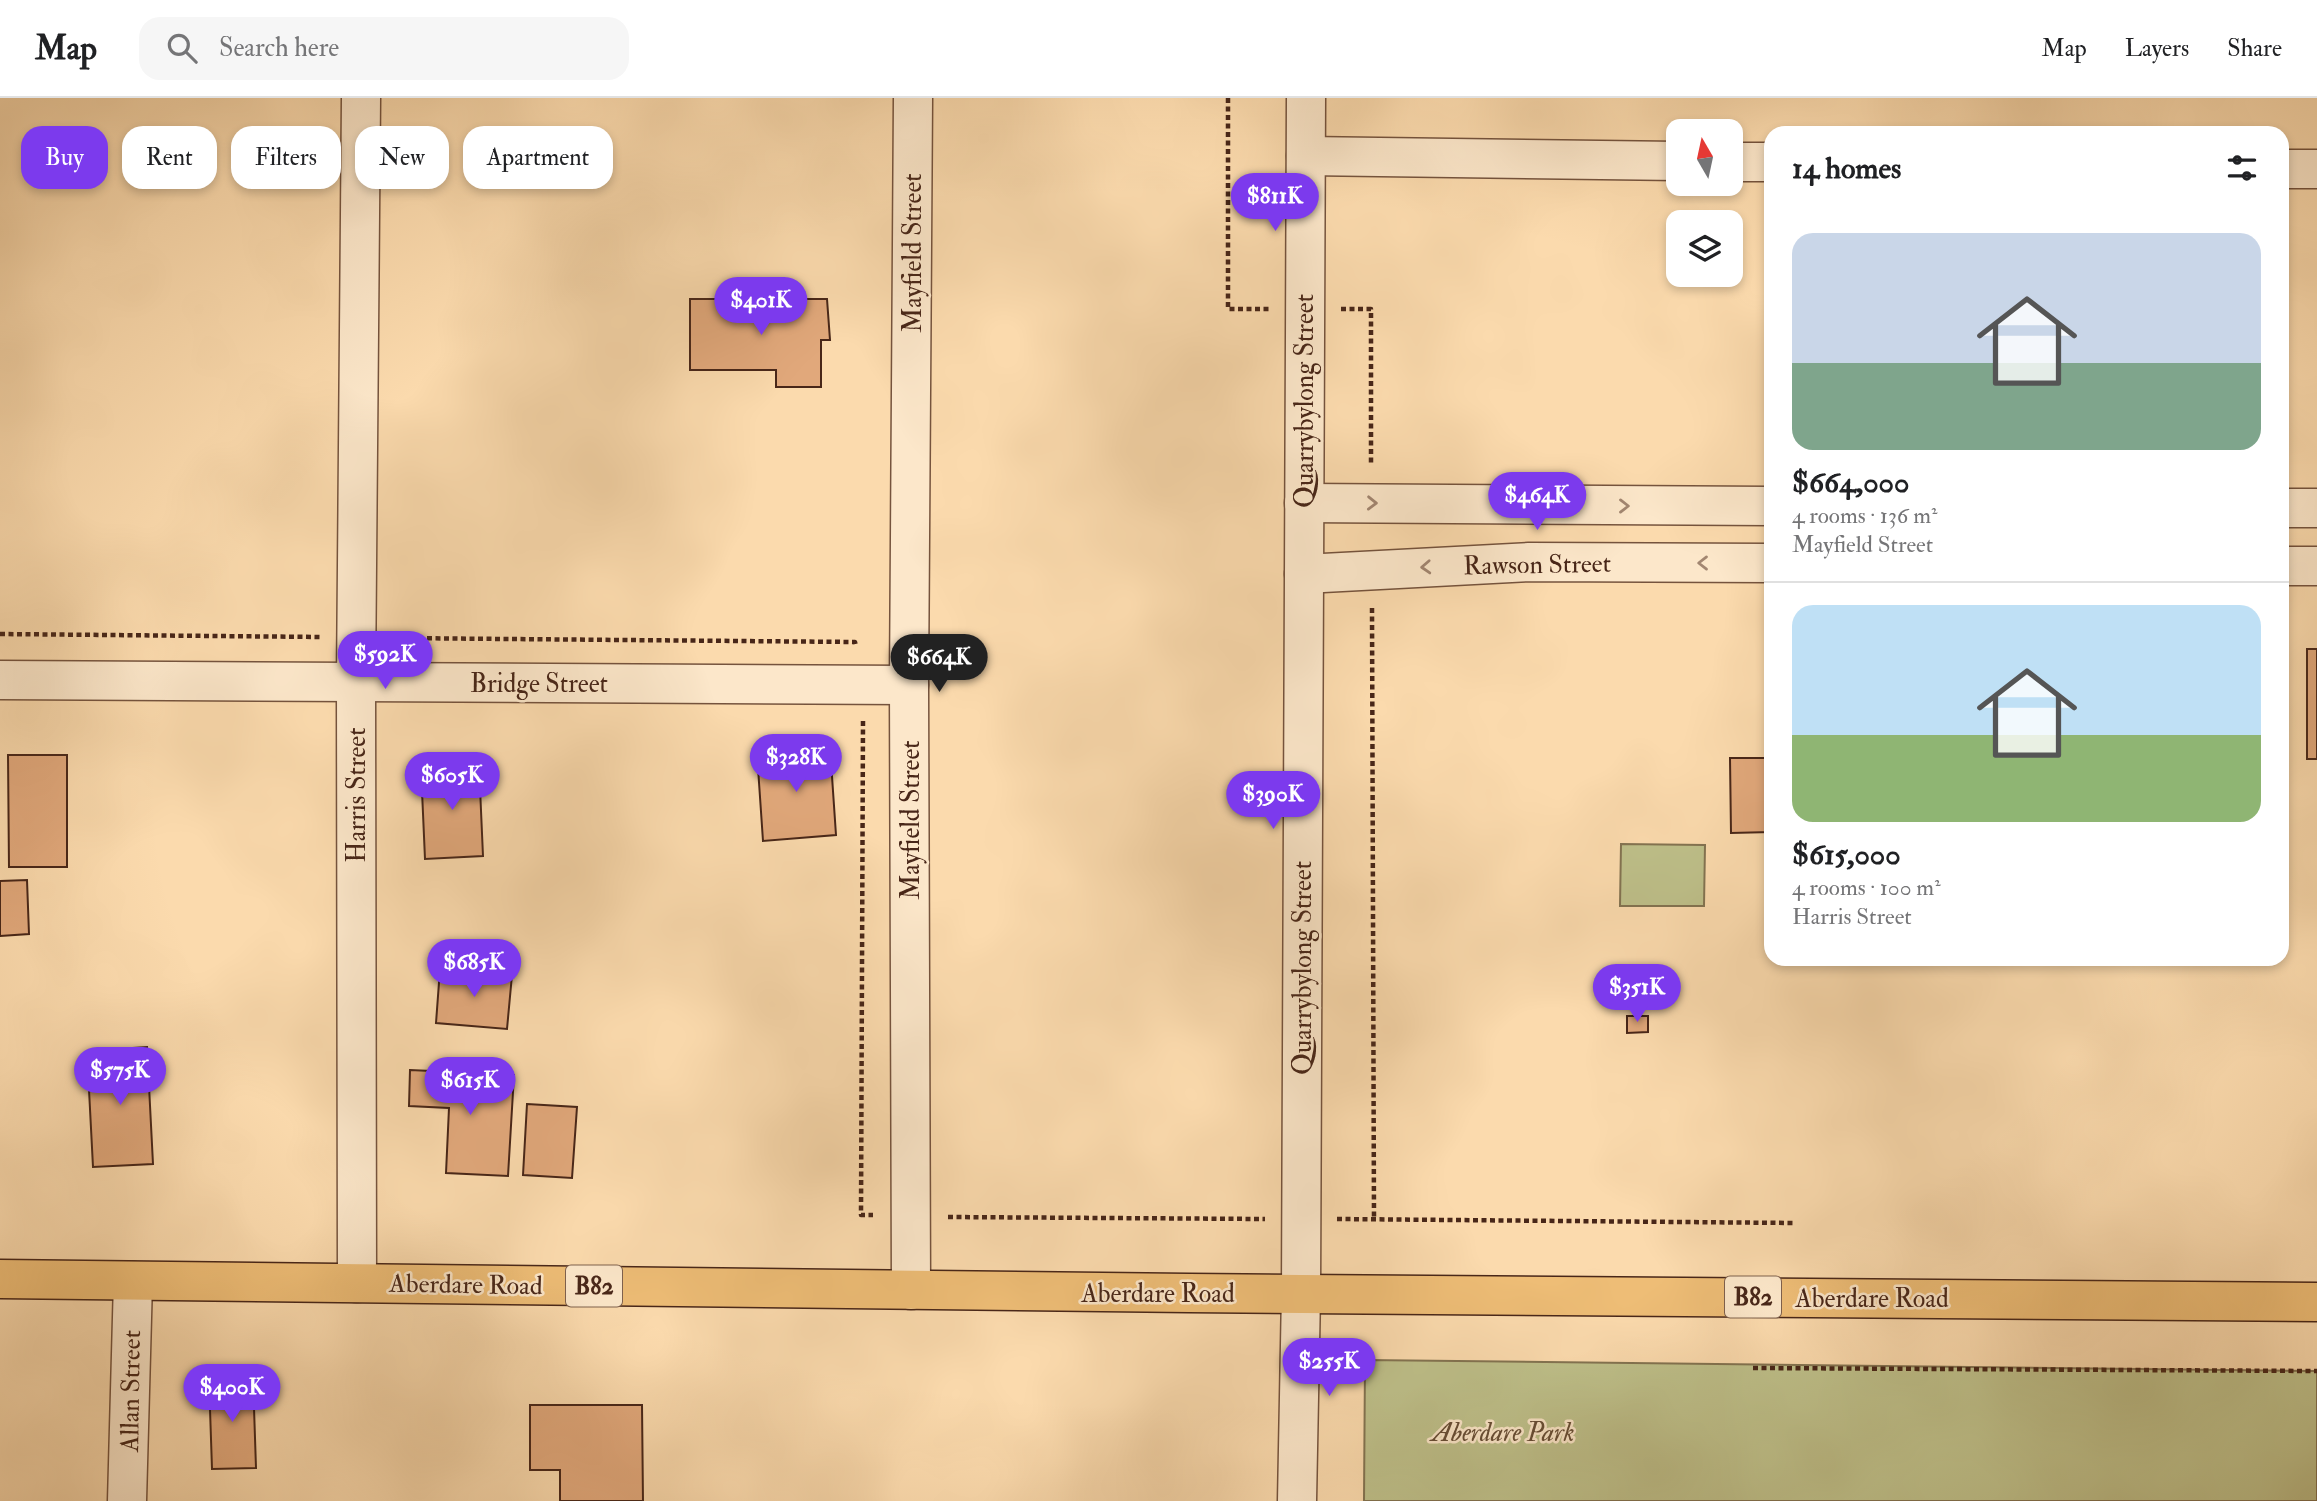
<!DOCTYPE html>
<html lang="en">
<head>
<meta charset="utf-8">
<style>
	body { margin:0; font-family:"IM FELL Double Pica",serif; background:#f6f6f6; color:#202124; height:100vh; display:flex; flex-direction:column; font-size:26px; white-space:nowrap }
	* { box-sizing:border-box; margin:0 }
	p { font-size:23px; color:#757577 }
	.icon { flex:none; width:38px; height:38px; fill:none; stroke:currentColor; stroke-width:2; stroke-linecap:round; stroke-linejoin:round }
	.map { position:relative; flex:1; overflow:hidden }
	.sheet { position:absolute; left:1764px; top:28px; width:525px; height:840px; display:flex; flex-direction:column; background:#fff; border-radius:21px; box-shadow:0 4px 10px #0003 }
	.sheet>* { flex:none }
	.hud { position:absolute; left:21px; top:28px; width:665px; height:63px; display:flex; gap:14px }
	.needle { width:46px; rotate:351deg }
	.controls { position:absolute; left:1666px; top:21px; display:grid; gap:14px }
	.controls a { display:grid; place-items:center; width:77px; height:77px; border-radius:14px; background:#fff; box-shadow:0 4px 10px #0003; font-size:35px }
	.price { position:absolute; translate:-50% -60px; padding:0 16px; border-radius:24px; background:#7c3aed; color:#fff; font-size:23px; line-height:46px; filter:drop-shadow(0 2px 4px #0008) }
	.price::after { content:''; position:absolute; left:50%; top:42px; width:21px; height:16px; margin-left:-10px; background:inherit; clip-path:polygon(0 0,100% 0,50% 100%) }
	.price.active { background:#222; color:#fff }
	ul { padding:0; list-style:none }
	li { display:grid; align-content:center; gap:14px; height:371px; padding:0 28px }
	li+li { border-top:2px solid #e0e0e0 }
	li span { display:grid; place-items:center; height:217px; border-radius:21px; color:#555 }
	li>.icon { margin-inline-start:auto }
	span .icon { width:126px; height:126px; fill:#fffc; stroke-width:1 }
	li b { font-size:30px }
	h2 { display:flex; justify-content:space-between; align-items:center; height:84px; padding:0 28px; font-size:30px }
	.chip { padding:0 24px; border-radius:21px; background:#fff; box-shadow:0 4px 10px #0003; font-size:24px; line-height:63px }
	.chip.active { background:#7c3aed; color:#fff }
	header { display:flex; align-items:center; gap:42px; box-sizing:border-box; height:98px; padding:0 35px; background:#fff; border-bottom:2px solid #e0e0e0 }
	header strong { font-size:33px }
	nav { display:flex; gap:38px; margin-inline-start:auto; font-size:24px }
	.search { width:490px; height:63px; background:#f6f6f6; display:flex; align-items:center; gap:18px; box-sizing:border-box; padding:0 24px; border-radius:21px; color:#757577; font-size:26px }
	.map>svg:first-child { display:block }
	.green { fill:#bec08a; stroke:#837351; stroke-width:2 }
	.building { fill:#e1a87b; stroke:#482618; stroke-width:2 }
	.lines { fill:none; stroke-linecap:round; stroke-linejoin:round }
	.minor-casing { stroke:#75533d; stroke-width:41 }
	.major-casing { stroke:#482618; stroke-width:41 }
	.path { stroke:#482618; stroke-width:4.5; stroke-dasharray:5 3.5; stroke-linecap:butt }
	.minor { stroke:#fce7ca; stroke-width:38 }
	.major { stroke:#eebd76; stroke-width:38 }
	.oneway { stroke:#a28671 }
	.labels { text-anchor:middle; stroke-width:5; stroke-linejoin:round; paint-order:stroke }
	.shield { fill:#fce7ca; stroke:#7e604d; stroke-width:2 }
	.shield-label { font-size:24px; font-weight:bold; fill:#482618 }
	.street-label { font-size:26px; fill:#482618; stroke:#fce7ca }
	.park-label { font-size:26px; font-style:italic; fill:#664c34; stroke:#fce7ca }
</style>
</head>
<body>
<header>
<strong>Map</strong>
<div class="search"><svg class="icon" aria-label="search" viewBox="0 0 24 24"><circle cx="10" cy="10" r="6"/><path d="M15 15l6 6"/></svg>Search here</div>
<nav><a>Map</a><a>Layers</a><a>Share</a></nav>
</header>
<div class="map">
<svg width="2317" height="1403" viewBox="0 0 2317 1403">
	<rect width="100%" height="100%" fill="#fbdaad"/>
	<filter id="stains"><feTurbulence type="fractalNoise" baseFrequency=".00286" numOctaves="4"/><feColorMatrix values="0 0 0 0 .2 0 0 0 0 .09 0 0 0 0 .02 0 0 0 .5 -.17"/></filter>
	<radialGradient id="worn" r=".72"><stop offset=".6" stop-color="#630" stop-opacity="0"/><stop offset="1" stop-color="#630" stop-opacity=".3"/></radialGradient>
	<g class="green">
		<polygon points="1621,746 1705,747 1704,808 1620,808"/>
		<polygon points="1365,1262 2317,1273 2317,1403 1364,1403"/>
	</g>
	<g class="building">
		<polygon points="690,201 827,201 830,242 821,242 821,289 776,289 776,272 690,272"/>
		<rect x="2307" y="551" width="10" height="110"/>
		<polygon points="830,649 836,737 763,743 757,655"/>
		<polygon points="8,657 67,657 67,769 9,769"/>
		<polygon points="1730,660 1771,660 1771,734 1731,735"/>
		<polygon points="479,667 483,758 425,761 421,670"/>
		<polygon points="27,782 29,836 0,838 0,783"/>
		<polygon points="440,871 512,877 507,931 436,925"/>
		<polygon points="1627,918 1648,918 1648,934 1627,935"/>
		<polygon points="147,949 153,1066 93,1069 87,953"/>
		<polygon points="410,972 514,977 508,1078 446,1075 449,1010 409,1008"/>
		<polygon points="527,1006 577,1009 572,1080 523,1077"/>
		<polygon points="253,1280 256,1370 212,1371 209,1281"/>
		<polygon points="530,1307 642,1307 643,1403 560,1403 560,1372 530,1372"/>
	</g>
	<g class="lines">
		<defs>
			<g id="minor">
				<polyline points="1306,58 1678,63"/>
				<polyline points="1731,64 1771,64"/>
				<polyline points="2282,71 2317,71"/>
				<polyline points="1304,405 1771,408"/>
				<polyline points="2282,410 2317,410"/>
				<polyline points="2282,468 2317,468"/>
				<polyline points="1304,476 1529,464 1771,465"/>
				<polyline points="0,582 909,587"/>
				<polyline points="357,1185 356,584 361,0"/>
				<polyline points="911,1192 909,587 913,0"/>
				<polyline points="127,1403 133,1183"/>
				<polyline points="1297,1403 1301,1195 1306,0"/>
			</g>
			<polyline id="major" points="0,1181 1189,1195 2317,1204"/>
		</defs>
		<use href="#minor" class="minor-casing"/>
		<use href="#major" class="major-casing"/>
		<g class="path">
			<polyline points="1228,0 1228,211 1269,211"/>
			<polyline points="1341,211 1371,211 1371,368"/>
			<polyline points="1372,510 1374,1122"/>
			<polyline points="0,536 321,539"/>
			<polyline points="393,540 855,544 856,548"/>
			<polyline points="863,623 861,1117 873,1117"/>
			<polyline points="948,1119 1265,1121"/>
			<polyline points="1337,1121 1795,1125"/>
			<polyline points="1753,1270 2317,1273"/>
		</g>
		<use href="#minor" class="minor"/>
		<use href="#major" class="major"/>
	</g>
	<defs><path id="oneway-chevron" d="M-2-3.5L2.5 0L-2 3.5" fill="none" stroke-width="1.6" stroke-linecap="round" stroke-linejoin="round" transform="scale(1.75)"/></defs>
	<g class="oneway">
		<use href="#oneway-chevron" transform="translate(1372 405) rotate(1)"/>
		<use href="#oneway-chevron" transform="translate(1624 408)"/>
		<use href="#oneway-chevron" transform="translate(1703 465) rotate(-180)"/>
		<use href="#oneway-chevron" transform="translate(1426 469) rotate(177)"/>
	</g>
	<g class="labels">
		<g class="shield">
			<rect x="566" y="1167.5" width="56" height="41" rx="5"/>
			<rect x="1725" y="1178.5" width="56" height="41" rx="5"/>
		</g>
		<g class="shield-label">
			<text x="594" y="1196">B82</text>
			<text x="1753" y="1207">B82</text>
		</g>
		<g class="street-label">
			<text transform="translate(912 155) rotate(-90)" y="9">Mayfield Street</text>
			<text transform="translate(1304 303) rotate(-90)" y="9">Quarrybylong Street</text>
			<text transform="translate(1537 466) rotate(-1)" y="9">Rawson Street</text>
			<text x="539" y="594">Bridge Street</text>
			<text transform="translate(356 697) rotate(-90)" y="9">Harris Street</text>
			<text transform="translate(910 722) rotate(-90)" y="9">Mayfield Street</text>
			<text transform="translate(1302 870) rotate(-90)" y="9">Quarrybylong Street</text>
			<text transform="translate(466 1186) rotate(1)" y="9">Aberdare Road</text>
			<text x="1158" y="1204">Aberdare Road</text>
			<text x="1872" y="1209">Aberdare Road</text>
			<text transform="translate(130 1293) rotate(-89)" y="9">Allan Street</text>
		</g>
		<g class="park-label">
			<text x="1503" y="1343">Aberdare Park</text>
		</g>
	</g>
	<rect width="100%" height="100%" filter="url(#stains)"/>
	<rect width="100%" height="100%" fill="url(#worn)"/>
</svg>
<div class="controls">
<a><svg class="needle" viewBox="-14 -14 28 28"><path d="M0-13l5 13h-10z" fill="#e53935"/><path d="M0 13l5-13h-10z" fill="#757577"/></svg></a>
<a><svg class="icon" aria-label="layers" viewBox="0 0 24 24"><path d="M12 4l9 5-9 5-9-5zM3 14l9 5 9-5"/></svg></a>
</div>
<b class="price" style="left:1275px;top:135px">$811K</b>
<b class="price" style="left:761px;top:239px">$401K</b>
<b class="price" style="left:1537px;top:434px">$464K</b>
<b class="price" style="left:385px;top:593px">$592K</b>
<b class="price active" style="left:939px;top:596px">$664K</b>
<b class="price" style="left:796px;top:696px">$328K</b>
<b class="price" style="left:452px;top:714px">$605K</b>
<b class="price" style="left:1273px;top:733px">$390K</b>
<b class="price" style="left:474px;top:901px">$685K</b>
<b class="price" style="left:1637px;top:926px">$351K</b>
<b class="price" style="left:120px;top:1009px">$575K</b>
<b class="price" style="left:470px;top:1019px">$615K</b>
<b class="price" style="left:1329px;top:1300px">$255K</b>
<b class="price" style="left:232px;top:1326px">$400K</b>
<div class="hud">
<a class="chip active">Buy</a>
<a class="chip">Rent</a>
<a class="chip">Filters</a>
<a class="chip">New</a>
<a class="chip">Apartment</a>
</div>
<section class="sheet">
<h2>14 homes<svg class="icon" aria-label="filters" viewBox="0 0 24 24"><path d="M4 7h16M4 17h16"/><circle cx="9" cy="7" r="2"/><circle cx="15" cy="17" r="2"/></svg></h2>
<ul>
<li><span style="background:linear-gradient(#c9d6e8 60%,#7fa58c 0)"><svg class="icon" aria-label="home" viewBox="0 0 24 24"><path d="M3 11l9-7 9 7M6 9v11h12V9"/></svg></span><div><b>$664,000</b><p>4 rooms · 136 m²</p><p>Mayfield Street</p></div></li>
<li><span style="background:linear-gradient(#bfe0f5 60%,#8fb573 0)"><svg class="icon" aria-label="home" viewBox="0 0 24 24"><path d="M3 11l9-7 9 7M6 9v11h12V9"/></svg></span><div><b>$615,000</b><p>4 rooms · 100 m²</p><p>Harris Street</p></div></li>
</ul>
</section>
</div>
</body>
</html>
